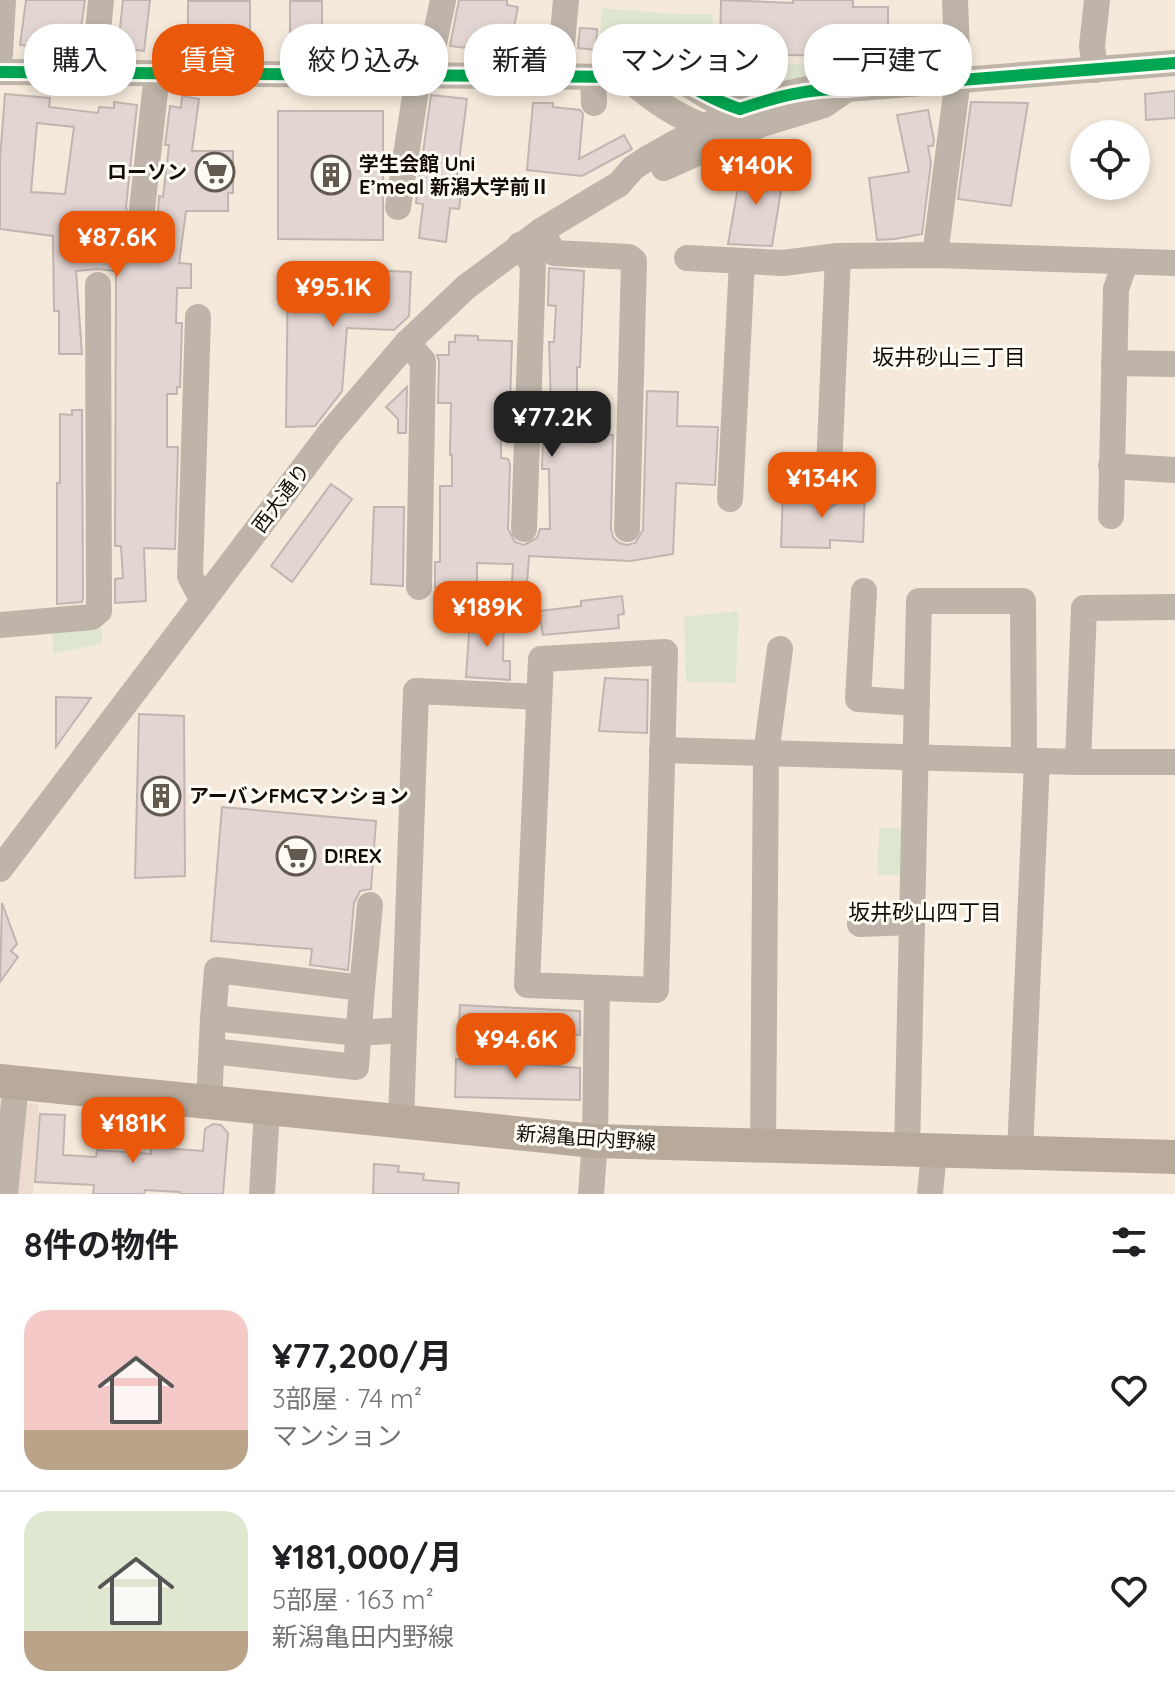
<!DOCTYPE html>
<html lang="ja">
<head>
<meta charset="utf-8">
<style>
	body { margin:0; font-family:Quicksand,"Noto Sans JP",sans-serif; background:#f6f6f6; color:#202124; height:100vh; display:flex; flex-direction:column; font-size:30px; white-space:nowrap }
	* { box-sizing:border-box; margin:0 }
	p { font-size:26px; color:#757577 }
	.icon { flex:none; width:44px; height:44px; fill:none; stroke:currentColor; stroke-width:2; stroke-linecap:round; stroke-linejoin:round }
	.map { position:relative; height:1194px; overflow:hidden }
	.panel { display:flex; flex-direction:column; background:#fff; flex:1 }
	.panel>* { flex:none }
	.guide { position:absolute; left:24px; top:24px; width:1128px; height:72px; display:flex; gap:16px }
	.fabs { position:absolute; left:1070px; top:120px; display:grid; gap:16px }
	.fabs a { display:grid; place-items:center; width:80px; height:80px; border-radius:50%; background:#fff; box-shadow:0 4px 12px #0003; font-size:40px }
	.price { position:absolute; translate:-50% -68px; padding:0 18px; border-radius:16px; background:#ea580c; color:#fff; font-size:26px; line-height:52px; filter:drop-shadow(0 2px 4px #0008) }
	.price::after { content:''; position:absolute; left:50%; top:48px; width:24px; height:18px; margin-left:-12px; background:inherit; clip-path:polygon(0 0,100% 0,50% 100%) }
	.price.current { background:#222; color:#fff }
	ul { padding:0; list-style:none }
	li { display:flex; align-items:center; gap:24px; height:200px; padding:0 24px }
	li+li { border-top:2px solid #e0e0e0 }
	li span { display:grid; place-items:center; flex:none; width:224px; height:160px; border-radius:24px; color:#555 }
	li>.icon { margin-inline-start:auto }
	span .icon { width:96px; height:96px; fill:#fffc; stroke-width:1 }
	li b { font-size:34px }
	h2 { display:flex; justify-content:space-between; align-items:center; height:96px; padding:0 24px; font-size:34px }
	.tag { padding:0 28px; border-radius:32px; background:#fff; box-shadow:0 4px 12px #0003; font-size:28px; line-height:72px }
	.tag.current { background:#ea580c; color:#fff }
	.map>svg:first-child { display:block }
	.commercial { fill:#eddbcf }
	.green { fill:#dfe6d0 }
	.building { fill:#e3d6d2; stroke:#c1b5b1; stroke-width:2; fill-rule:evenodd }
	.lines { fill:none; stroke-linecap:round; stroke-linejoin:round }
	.minor { stroke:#beb4a9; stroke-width:26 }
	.major { stroke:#b8aa9b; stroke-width:34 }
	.bus-1-casing { stroke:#fffbf5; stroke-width:18 }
	.bus-1 { stroke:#00a651; stroke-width:12 }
	.labels { text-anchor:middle; stroke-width:6; stroke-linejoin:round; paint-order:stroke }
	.poi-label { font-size:20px; font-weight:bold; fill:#130d04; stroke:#fffbf5; text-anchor:start }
	.street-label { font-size:20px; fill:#130d04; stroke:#fffbf5 }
	.neighbourhood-label { font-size:22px; fill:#130d04; stroke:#fffbf5 }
</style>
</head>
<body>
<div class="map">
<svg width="1175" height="1194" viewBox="0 0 1175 1194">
	<rect width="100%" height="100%" fill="#f4e9da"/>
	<polygon class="commercial" points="0,1100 39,1104 33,1194 0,1194"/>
	<g class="green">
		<polygon points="602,8 674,14 713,14 710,52 599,49"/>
		<polygon points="733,63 843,65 842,71 742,95 735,81"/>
		<polygon points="738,611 736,683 686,682 684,617"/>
		<polygon points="101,623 102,643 54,654 51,626"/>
		<polygon points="879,828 908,829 907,875 878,875"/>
	</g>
	<g class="building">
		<polygon points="26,0 85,0 78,49 53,44 52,49 20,45"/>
		<polygon points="123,0 150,0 144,51 118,48"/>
		<polygon points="459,0 507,0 507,5 518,7 511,42 476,34 474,49 450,46"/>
		<polygon points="721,0 793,3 793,0 853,0 853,7 888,7 888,57 739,54 739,51 720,51"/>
		<polygon points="188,1 250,1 250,47 188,48"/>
		<rect x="290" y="1" width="32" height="46"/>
		<polygon points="580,28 597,29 596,50 578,48"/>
		<polygon points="1175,91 1175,118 1146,120 1145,94"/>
		<path d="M 5,94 L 50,98 L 49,107 L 98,113 L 99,107 L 114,108 L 114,102 L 137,105 L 126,207 L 128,216 L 139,225 L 149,223 L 158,212 L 159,196 L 163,197 L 169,145 L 165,145 L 170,106 L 181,108 L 182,96 L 199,99 L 192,151 L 233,151 L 233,193 L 228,193 L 228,211 L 186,211 L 179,263 L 191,264 L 191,288 L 177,288 L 176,323 L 182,323 L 180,387 L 177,387 L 177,394 L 167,394 L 167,447 L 178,447 L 175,549 L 144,548 L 146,601 L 115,603 L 115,579 L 123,578 L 121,546 L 115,546 L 116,271 L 97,269 L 76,271 L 82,354 L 59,354 L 59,311 L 54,311 L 53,236 L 0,229 L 0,159 ZM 37,123 L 74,127 L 65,194 L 31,192 Z"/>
		<polygon points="431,95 467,99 456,185 462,186 459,209 450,208 446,242 419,238 423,204 416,203"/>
		<polygon points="971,102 1028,103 1011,206 958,199"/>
		<polygon points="533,103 553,103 553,107 580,110 583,114 579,159 624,135 632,149 582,176 527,170"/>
		<polygon points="928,110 934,140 933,146 928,146 931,163 922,234 895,239 877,240 869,178 909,172 897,115"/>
		<polygon points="278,111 383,111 383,240 278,239"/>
		<polygon points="742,164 784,172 772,246 728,244"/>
		<polygon points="288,266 411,272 409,316 394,330 347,328 342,391 315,426 286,427"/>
		<polygon points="549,268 584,271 580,367 577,367 577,434 613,435 611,529 613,537 619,543 627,545 635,543 643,530 647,391 678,392 677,426 718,427 715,485 676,483 673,554 631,561 529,556 527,583 512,582 513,564 477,563 477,588 435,588 435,562 440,562 440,486 452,486 452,455 450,455 451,403 438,403 439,361 437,355 449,355 449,342 455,342 455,335 478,336 478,340 512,341 510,404 512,404 512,422 501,422 501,458 508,459 510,464 508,529 515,542 524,545 537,538 540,529 550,529 549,469 542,469 544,405 551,405 549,342 554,342 556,306 548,305"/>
		<polygon points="407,387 406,433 398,433 398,419 386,407"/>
		<polygon points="72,410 82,410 83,598 82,602 57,604 57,483 60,483 60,414 72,415"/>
		<polygon points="331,484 352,499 292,582 271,566"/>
		<polygon points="847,490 865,491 863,542 830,540 830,548 781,547 783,492 812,493 819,506 828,509 841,502"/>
		<polygon points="374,507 404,507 403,586 371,584"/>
		<polygon points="622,596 624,614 618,615 619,628 543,635 539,611 581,606 581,601"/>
		<polygon points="504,615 503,661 510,661 510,680 466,677 470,618"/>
		<polygon points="605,678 648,680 647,733 599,731"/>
		<polygon points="56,697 91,698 56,747"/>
		<polygon points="139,714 184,716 185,876 135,878"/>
		<polygon points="222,807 376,821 371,889 360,891 354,903 348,970 310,965 312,949 211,941"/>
		<polygon points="2,903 17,944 11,951 18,957 0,982"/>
		<polygon points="460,1005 580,1011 580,1035 459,1028"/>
		<polygon points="456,1059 580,1068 580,1100 455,1097"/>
		<polygon points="40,1114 65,1115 63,1155 96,1157 97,1150 151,1154 151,1147 203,1151 205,1129 213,1124 221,1125 228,1133 223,1194 180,1194 180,1192 145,1190 144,1194 93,1194 94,1185 35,1182"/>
		<polygon points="374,1164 399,1166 398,1172 424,1174 423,1180 459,1183 458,1194 373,1194"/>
	</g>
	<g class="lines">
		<g class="minor">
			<polyline points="0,54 3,0"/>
			<polyline points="1095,70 1092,46 1097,0"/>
			<path d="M 0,72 L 626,77 C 683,61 691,99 740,109"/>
			<polyline points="94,73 101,0"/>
			<polyline points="169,75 171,48"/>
			<polyline points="559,76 566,0"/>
			<polyline points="427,77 443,0"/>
			<polyline points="593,77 594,103"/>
			<path d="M 626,77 C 653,100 679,119 714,130"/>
			<polyline points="664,168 762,124 824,105 847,89"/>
			<polyline points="398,207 418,77"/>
			<polyline points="142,209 157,74"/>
			<polyline points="541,231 554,253 629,257 634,261 627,529"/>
			<polyline points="520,245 533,265 524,529"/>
			<polyline points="935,255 958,79 955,0"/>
			<polyline points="687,258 783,263 838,256 935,255 1175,263"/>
			<polyline points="198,317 190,576 203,601"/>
			<polyline points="407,343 423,361 419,587"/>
			<polyline points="1114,363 1175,364"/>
			<polyline points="1111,466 1175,470"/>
			<polyline points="828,493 838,256"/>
			<polyline points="730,499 742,261"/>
			<polyline points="1111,516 1116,289 1125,263"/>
			<polyline points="864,591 858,699 917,703"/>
			<polyline points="0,625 92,617 99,611 98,285"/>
			<polygon points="665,652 656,990 527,985 541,659"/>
			<polyline points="662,750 1078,762 1175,762"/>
			<polyline points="1078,762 1084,608 1175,607"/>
			<polyline points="0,869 330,433 407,343 466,287 541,231 619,184 633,168 648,158 704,127 740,109 776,96 817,87 847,89 1175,63"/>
			<polyline points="860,924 912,922"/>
			<polyline points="362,988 370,905"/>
			<polyline points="212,1051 356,1067 362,988 217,970 213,1018"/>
			<polyline points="209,1104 213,1018 358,1033 404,1030"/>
			<polyline points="401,1121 416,691 539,697"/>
			<polyline points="763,1147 766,754 780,649"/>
			<polyline points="907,1151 919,601 1023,601 1024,760"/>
			<polyline points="1020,1153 1037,761"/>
			<polyline points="5,1194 16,1083"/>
			<polyline points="262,1194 267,1110"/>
			<polyline points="591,1194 595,1141 597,988"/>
			<polyline points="930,1194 934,1151"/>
		</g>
		<polyline class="major" points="0,1081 595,1141 1175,1157"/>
		<defs>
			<g id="bus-1">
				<path d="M 0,72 L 626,77 C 680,67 693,95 740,109"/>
				<path d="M 740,109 C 776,97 809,88 847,89 L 1175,63"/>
			</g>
		</defs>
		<use href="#bus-1" class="bus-1-casing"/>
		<use href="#bus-1" class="bus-1"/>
	</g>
	<defs>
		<symbol id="supermarket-ring" viewBox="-11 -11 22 22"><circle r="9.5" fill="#fffbf5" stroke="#625a4f" stroke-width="1.5"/><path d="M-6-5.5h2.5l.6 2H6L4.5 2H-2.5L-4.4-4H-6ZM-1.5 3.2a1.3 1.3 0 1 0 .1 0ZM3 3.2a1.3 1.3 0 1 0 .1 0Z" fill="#625a4f"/></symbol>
		<symbol id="building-ring" viewBox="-11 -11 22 22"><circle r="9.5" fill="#fffbf5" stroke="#625a4f" stroke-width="1.5"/><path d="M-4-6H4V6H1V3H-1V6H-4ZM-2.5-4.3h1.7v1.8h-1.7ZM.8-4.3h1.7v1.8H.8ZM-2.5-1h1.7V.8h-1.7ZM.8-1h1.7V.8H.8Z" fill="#625a4f"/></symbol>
	</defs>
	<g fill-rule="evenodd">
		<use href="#supermarket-ring" x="193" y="150" width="44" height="44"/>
		<use href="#building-ring" x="309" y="153" width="44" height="44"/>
		<use href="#building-ring" x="139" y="774" width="44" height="44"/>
		<use href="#supermarket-ring" x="274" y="834" width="44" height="44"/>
	</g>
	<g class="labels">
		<g class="poi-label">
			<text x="359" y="171">学生会館 Uni<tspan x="359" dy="23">E’meal 新潟大学前Ⅱ</tspan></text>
			<text x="187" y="179" text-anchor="end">ローソン</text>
			<text x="189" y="803">アーバンFMCマンション</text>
			<text x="324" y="863">D!REX</text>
		</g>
		<g class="street-label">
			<text transform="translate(281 498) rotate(-53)" y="7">西大通り</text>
			<text transform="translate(586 1138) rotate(4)" y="7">新潟亀田内野線</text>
		</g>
		<g class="neighbourhood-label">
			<text x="949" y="365">坂井砂山三丁目</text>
			<text x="925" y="920">坂井砂山四丁目</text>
		</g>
	</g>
</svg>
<div class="fabs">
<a><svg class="icon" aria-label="locate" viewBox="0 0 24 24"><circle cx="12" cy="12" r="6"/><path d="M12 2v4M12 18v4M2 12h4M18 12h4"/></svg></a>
</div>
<b class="price" style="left:756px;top:207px">¥140K</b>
<b class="price" style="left:117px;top:279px">¥87.6K</b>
<b class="price" style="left:333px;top:329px">¥95.1K</b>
<b class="price current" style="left:552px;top:459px">¥77.2K</b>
<b class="price" style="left:822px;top:520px">¥134K</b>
<b class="price" style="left:487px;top:649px">¥189K</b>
<b class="price" style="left:516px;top:1081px">¥94.6K</b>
<b class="price" style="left:133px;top:1165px">¥181K</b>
<div class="guide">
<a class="tag">購入</a>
<a class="tag current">賃貸</a>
<a class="tag">絞り込み</a>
<a class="tag">新着</a>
<a class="tag">マンション</a>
<a class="tag">一戸建て</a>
</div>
</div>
<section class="panel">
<h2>8件の物件<svg class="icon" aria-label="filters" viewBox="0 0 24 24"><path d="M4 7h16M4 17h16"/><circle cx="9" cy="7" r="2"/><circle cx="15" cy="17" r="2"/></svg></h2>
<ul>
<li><span style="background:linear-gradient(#f6c9c9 75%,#b9a48a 0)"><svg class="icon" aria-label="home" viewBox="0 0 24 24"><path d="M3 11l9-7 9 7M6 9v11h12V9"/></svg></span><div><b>¥77,200/月</b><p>3部屋 · 74 m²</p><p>マンション</p></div><svg class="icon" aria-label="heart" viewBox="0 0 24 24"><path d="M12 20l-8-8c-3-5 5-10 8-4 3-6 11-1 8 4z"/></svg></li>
<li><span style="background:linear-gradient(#dfe7d0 75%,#b9a48a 0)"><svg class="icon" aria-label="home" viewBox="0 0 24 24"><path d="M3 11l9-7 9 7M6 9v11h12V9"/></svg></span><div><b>¥181,000/月</b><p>5部屋 · 163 m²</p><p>新潟亀田内野線</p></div><svg class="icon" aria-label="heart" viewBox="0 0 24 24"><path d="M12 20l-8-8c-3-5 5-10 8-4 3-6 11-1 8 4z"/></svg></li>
</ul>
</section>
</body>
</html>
